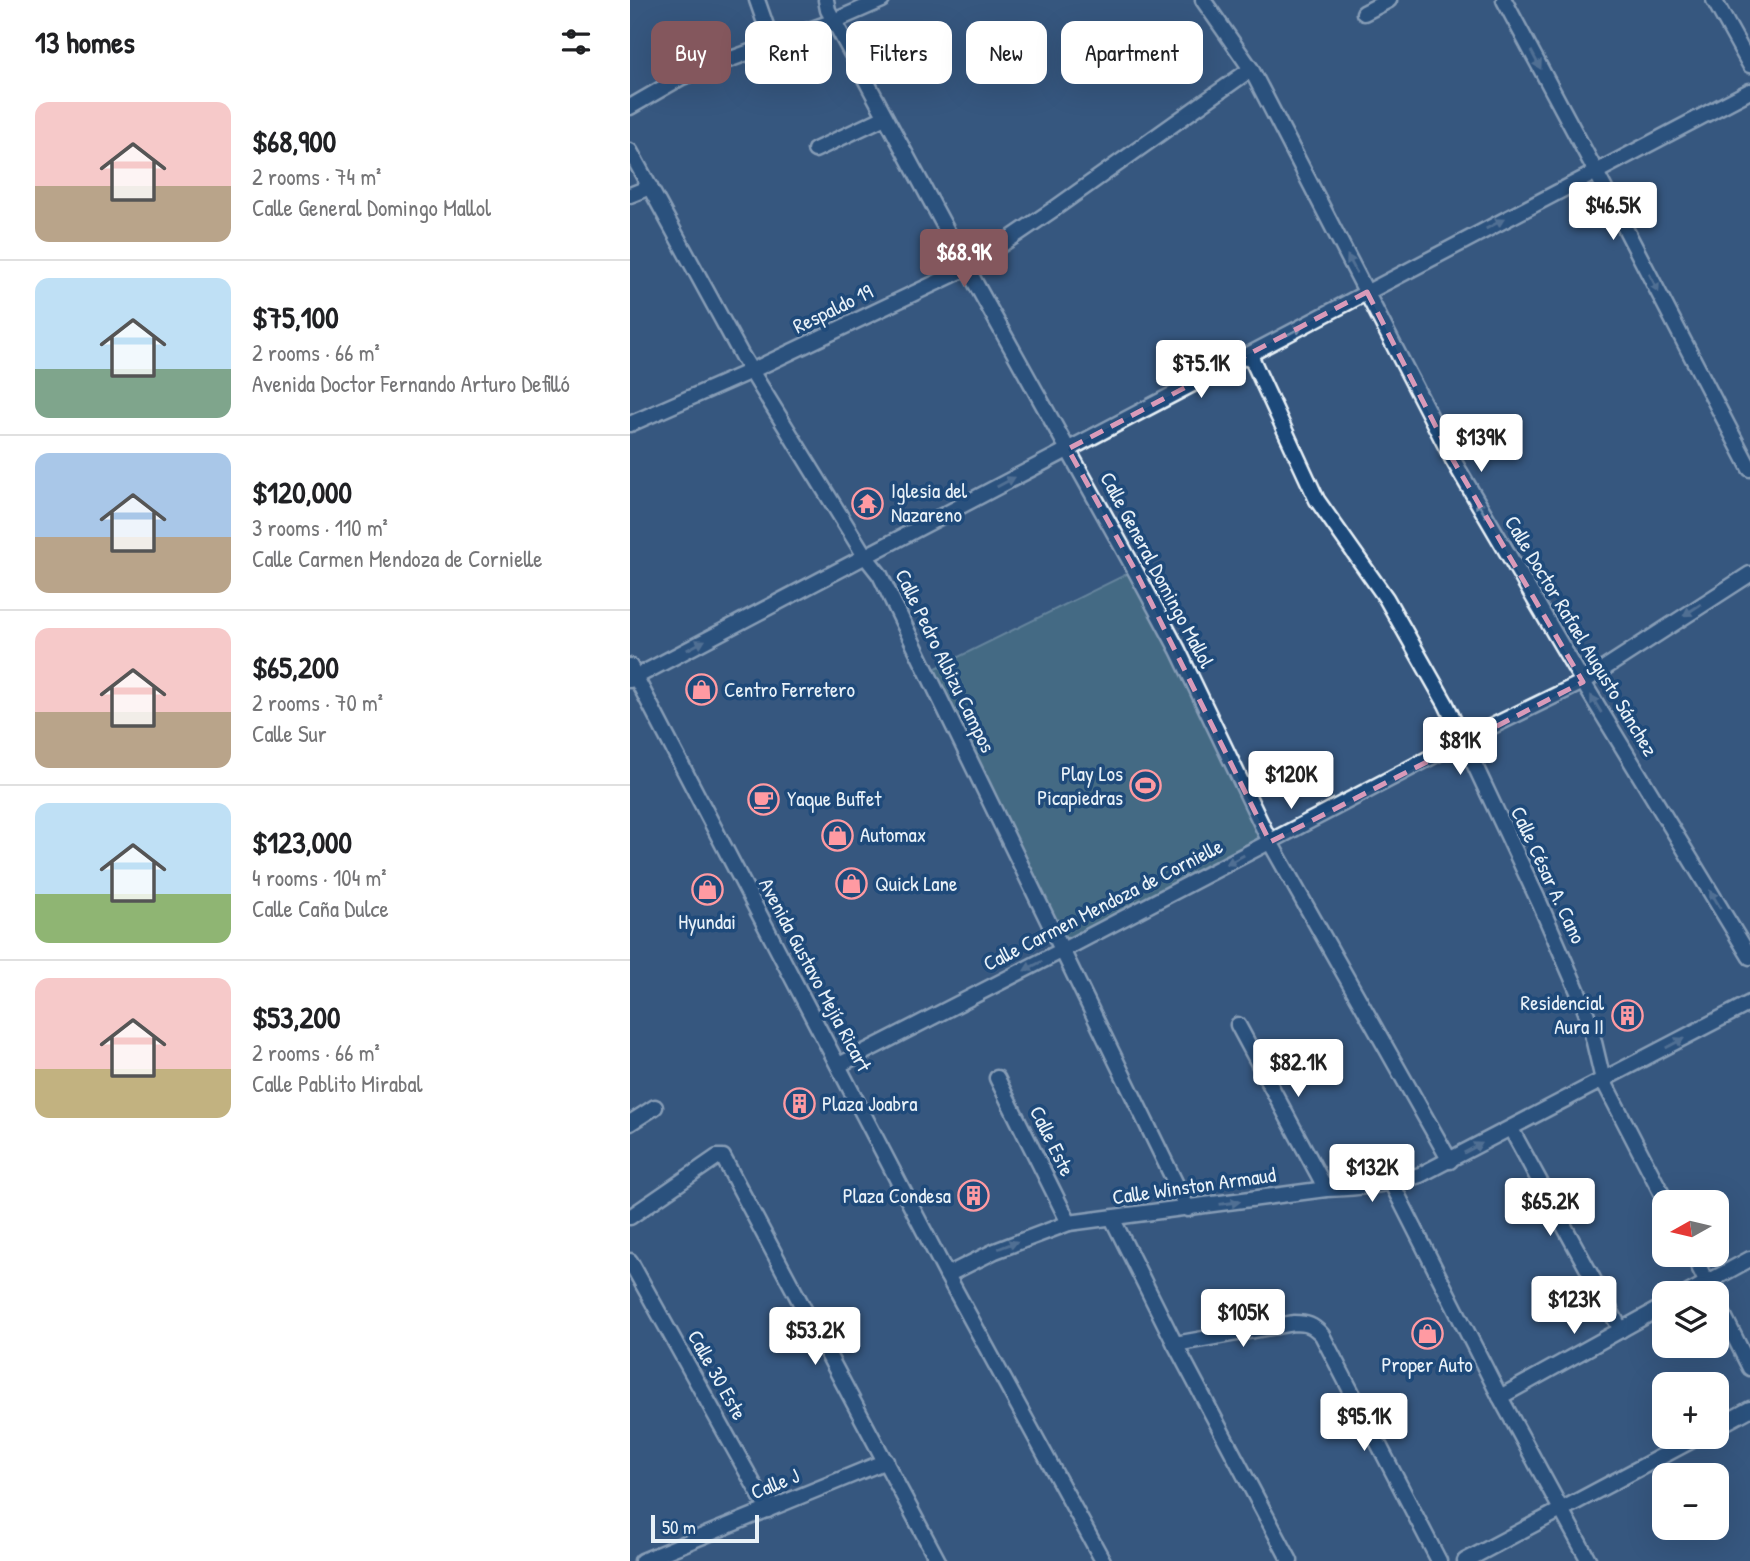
<!DOCTYPE html>
<html lang="en">
<head>
<meta charset="utf-8">
<style>
	body { margin:0; font-family:"Patrick Hand",sans-serif; background:#f6f6f6; color:#202124; height:100vh; display:flex; flex-direction:column; font-size:26px; white-space:nowrap }
	* { box-sizing:border-box; margin:0 }
	p { font-size:23px; color:#757577 }
	.icon { flex:none; width:38px; height:38px; fill:none; stroke:currentColor; stroke-width:2; stroke-linecap:round; stroke-linejoin:round }
	.map { position:relative; flex:1; overflow:hidden }
	.side { display:flex; flex-direction:column; background:#fff; width:630px }
	.side>* { flex:none }
	.banner { position:absolute; left:21px; top:21px; width:665px; height:63px; display:flex; gap:14px }
	.needle { width:46px; rotate:262deg }
	.buttons { position:absolute; left:1022px; top:1190px; display:grid; gap:14px }
	.buttons a { display:grid; place-items:center; width:77px; height:77px; border-radius:14px; background:#fff; box-shadow:0 7px 28px #0002; font-size:35px }
	.scale { position:absolute; left:21px; bottom:18px; width:108px; box-sizing:border-box; padding-left:7px; border:4px solid #e8f1f8; border-top:0; font-size:19px; line-height:24px; white-space:nowrap; color:#e8f1f8; -webkit-text-stroke:5px #1f4a7a; paint-order:stroke }
	.price { position:absolute; translate:-50% -60px; padding:0 16px; border-radius:7px; background:#fff; color:#222; font-size:23px; line-height:46px; filter:drop-shadow(0 2px 4px #0008) }
	.price::after { content:''; position:absolute; left:50%; top:42px; width:21px; height:16px; margin-left:-10px; background:inherit; clip-path:polygon(0 0,100% 0,50% 100%) }
	.price.on { background:#84575d; color:#fff }
	ul { padding:0; list-style:none }
	li { display:flex; align-items:center; gap:21px; height:175px; padding:0 35px }
	li+li { border-top:2px solid #e0e0e0 }
	li span { display:grid; place-items:center; flex:none; width:196px; height:140px; border-radius:14px; color:#555 }
	li>.icon { margin-inline-start:auto }
	span .icon { width:84px; height:84px; fill:#fffc; stroke-width:1 }
	li b { font-size:30px }
	h2 { display:flex; justify-content:space-between; align-items:center; height:84px; padding:0 35px; font-size:30px }
	.pill { padding:0 24px; border-radius:14px; background:#fff; box-shadow:0 7px 28px #0002; font-size:24px; line-height:63px }
	.pill.on { background:#84575d; color:#fff }
	main { display:flex; flex:1; min-height:0 }
	.map>svg:first-child { display:block }
	.green { fill:#55828a; stroke:#9ebac1; stroke-width:2 }
	.lines { fill:none; stroke-linecap:round; stroke-linejoin:round }
	.minor-casing { stroke:#e8f1f8; stroke-width:19 }
	.minor { stroke:#1f4a7a; stroke-width:14 }
	.oneway { fill:#6f8dac }
	.marked { fill:none; stroke:#d99ab9; stroke-width:5; stroke-dasharray:14 9; stroke-linejoin:round }
	.labels { text-anchor:middle; stroke-width:7; stroke-linejoin:round; paint-order:stroke }
	.street-label { font-size:21px; fill:#e8f1f8; stroke:#1f4a7a }
	.poi-label { font-size:21px; fill:#e8f1f8; stroke:#1f4a7a; text-anchor:start }
</style>
</head>
<body>
<main>
<section class="side">
<h2>13 homes<svg class="icon" aria-label="filters" viewBox="0 0 24 24"><path d="M4 7h16M4 17h16"/><circle cx="9" cy="7" r="2"/><circle cx="15" cy="17" r="2"/></svg></h2>
<ul>
<li><span style="background:linear-gradient(#f6c9c9 60%,#b9a48a 0)"><svg class="icon" aria-label="home" viewBox="0 0 24 24"><path d="M3 11l9-7 9 7M6 9v11h12V9"/></svg></span><div><b>$68,900</b><p>2 rooms · 74 m²</p><p>Calle General Domingo Mallol</p></div></li>
<li><span style="background:linear-gradient(#bfe0f5 65%,#7fa58c 0)"><svg class="icon" aria-label="home" viewBox="0 0 24 24"><path d="M3 11l9-7 9 7M6 9v11h12V9"/></svg></span><div><b>$75,100</b><p>2 rooms · 66 m²</p><p>Avenida Doctor Fernando Arturo Defilló</p></div></li>
<li><span style="background:linear-gradient(#a9c7e8 60%,#b9a48a 0)"><svg class="icon" aria-label="home" viewBox="0 0 24 24"><path d="M3 11l9-7 9 7M6 9v11h12V9"/></svg></span><div><b>$120,000</b><p>3 rooms · 110 m²</p><p>Calle Carmen Mendoza de Cornielle</p></div></li>
<li><span style="background:linear-gradient(#f6c9c9 60%,#b9a48a 0)"><svg class="icon" aria-label="home" viewBox="0 0 24 24"><path d="M3 11l9-7 9 7M6 9v11h12V9"/></svg></span><div><b>$65,200</b><p>2 rooms · 70 m²</p><p>Calle Sur</p></div></li>
<li><span style="background:linear-gradient(#bfe0f5 65%,#8fb573 0)"><svg class="icon" aria-label="home" viewBox="0 0 24 24"><path d="M3 11l9-7 9 7M6 9v11h12V9"/></svg></span><div><b>$123,000</b><p>4 rooms · 104 m²</p><p>Calle Caña Dulce</p></div></li>
<li><span style="background:linear-gradient(#f6c9c9 65%,#c2b280 0)"><svg class="icon" aria-label="home" viewBox="0 0 24 24"><path d="M3 11l9-7 9 7M6 9v11h12V9"/></svg></span><div><b>$53,200</b><p>2 rooms · 66 m²</p><p>Calle Pablito Mirabal</p></div></li>
</ul>
</section>
<div class="map">
<svg width="1120" height="1561" viewBox="0 0 1120 1561">
	<rect width="100%" height="100%" fill="#36577f"/>
	<filter id="ink" filterUnits="userSpaceOnUse"><feTurbulence type="fractalNoise" baseFrequency=".0143" numOctaves="2"/><feDisplacementMap in="SourceGraphic" scale="14" xChannelSelector="R" yChannelSelector="G"/><feConvolveMatrix kernelMatrix="1 2 1 2 8 2 1 2 1" color-interpolation-filters="sRGB"/></filter>
	<g filter="url(#ink)">
		<polygon class="green" points="505,570 640,842 431,951 298,672"/>
		<g class="lines">
			<defs>
				<g id="minor">
					<polyline points="127,0 142,43"/>
					<polyline points="196,0 198,10 337,268 505,570 548,650 640,842 820,1161"/>
					<polyline points="573,0 621,69 823,460 953,682 1120,957"/>
					<polyline points="874,0 965,170 1120,469"/>
					<polyline points="1084,0 1120,65"/>
					<polyline points="734,13 759,0"/>
					<polyline points="0,107 52,77 204,21 252,0"/>
					<polyline points="185,150 255,117"/>
					<polyline points="0,151 112,356 235,556 250,575 558,1209"/>
					<polyline points="0,195 20,187"/>
					<polyline points="620,355 687,500 756,598 816,704 910,904 952,1001 959,1021 973,1080 1036,1202"/>
					<polyline points="0,424 121,371 337,268 424,209 621,69"/>
					<polyline points="0,666 317,1275 473,1561"/>
					<polyline points="0,680 1120,91"/>
					<polyline points="608,1025 696,1189"/>
					<polyline points="209,1065 431,951 832,741 953,682 1120,574"/>
					<polyline points="367,1078 439,1223"/>
					<polyline points="0,1123 25,1107"/>
					<polyline points="881,1129 991,1330"/>
					<polyline points="762,1184 870,1397 959,1561"/>
					<polyline points="0,1217 87,1157 93,1157 308,1561"/>
					<polyline points="482,1218 545,1344 660,1561"/>
					<polyline points="1063,1255 1082,1293"/>
					<polyline points="0,1261 138,1510"/>
					<path d="M 317,1275 L 365,1251 L 439,1223 L 696,1189 C 729,1188 758,1185 790,1175 L 1120,1003"/>
					<polyline points="1058,1293 1120,1259"/>
					<polyline points="1087,1302 1120,1368"/>
					<path d="M 545,1344 L 664,1323 C 677,1323 683,1325 692,1335 L 809,1561"/>
					<polyline points="870,1397 1034,1306"/>
					<polyline points="1087,1427 1120,1409"/>
					<polyline points="12,1561 256,1461"/>
					<polyline points="835,1561 1068,1437"/>
				</g>
			</defs>
			<use href="#minor" class="minor-casing"/>
			<use href="#minor" class="minor"/>
		</g>
		<defs><path id="oneway-solid" d="M-6-.8H1V-3.2L6.5 0L1 3.2V.8H-6Z" transform="scale(1.75)"/></defs>
		<g class="oneway">
			<use href="#oneway-solid" transform="translate(906 60) rotate(62)"/>
			<use href="#oneway-solid" transform="translate(865 224) rotate(-28)"/>
			<use href="#oneway-solid" transform="translate(722 264) rotate(-118)"/>
			<use href="#oneway-solid" transform="translate(1024 283) rotate(63)"/>
			<use href="#oneway-solid" transform="translate(664 331) rotate(-28)"/>
			<use href="#oneway-solid" transform="translate(376 482) rotate(-28)"/>
			<use href="#oneway-solid" transform="translate(851 508) rotate(-120)"/>
			<use href="#oneway-solid" transform="translate(1062 610) rotate(147)"/>
			<use href="#oneway-solid" transform="translate(66 645) rotate(-28)"/>
			<use href="#oneway-solid" transform="translate(966 704) rotate(-121)"/>
			<use href="#oneway-solid" transform="translate(605 860) rotate(152)"/>
			<use href="#oneway-solid" transform="translate(1085 899) rotate(-121)"/>
			<use href="#oneway-solid" transform="translate(403 966) rotate(153)"/>
			<use href="#oneway-solid" transform="translate(1045 1043) rotate(-28)"/>
			<use href="#oneway-solid" transform="translate(843 1148) rotate(-28)"/>
			<use href="#oneway-solid" transform="translate(600 1203) rotate(-8)"/>
			<use href="#oneway-solid" transform="translate(378 1245) rotate(-21)"/>
		</g>
	</g>
	<path d="M0 0H1120V1561H0ZM 737,292 L 823,460 L 953,682 L 640,842 L 505,570 L 438,449 Z" fill="#36577f" fill-opacity=".55" fill-rule="evenodd"/>
	<path class="marked" d="M 737,292 L 823,460 L 953,682 L 640,842 L 505,570 L 438,449 Z"/>
	<defs>
		<symbol id="temple-ring" viewBox="-11 -11 22 22"><circle r="9.5" fill="#1f4a7a" stroke="#ff9aa2" stroke-width="1.5"/><path d="M0-6L5-2H3V0L6.5 2.5H4V6H1.5V3h-3V6H-4V2.5H-6.5L-3 0V-2H-5Z" fill="#ff9aa2"/></symbol>
		<symbol id="shop-ring" viewBox="-11 -11 22 22"><circle r="9.5" fill="#1f4a7a" stroke="#ff9aa2" stroke-width="1.5"/><path d="M-5-2.5h2.3a2.7 3.5 0 0 1 5.4 0H5L5.5 6h-11ZM-1.5-2.5h3a1.5 2.3 0 0 0-3 0Z" fill="#ff9aa2"/></symbol>
		<symbol id="stadium-ring" viewBox="-11 -11 22 22"><circle r="9.5" fill="#1f4a7a" stroke="#ff9aa2" stroke-width="1.5"/><path d="M0-5a6.5 5 0 1 0 0 10a6.5 5 0 1 0 0-10ZM-3.5-1.8h7v3.6h-7Z" fill="#ff9aa2"/></symbol>
		<symbol id="cafe-ring" viewBox="-11 -11 22 22"><circle r="9.5" fill="#1f4a7a" stroke="#ff9aa2" stroke-width="1.5"/><path d="M-5.5-4.5H6V0H3Q3 3.5 0 3.5H-2.5Q-5.5 3.5-5.5 0ZM3-3.2v2h1.7v-2ZM-6 4.5H4V6H-6Z" fill="#ff9aa2"/></symbol>
		<symbol id="building-ring" viewBox="-11 -11 22 22"><circle r="9.5" fill="#1f4a7a" stroke="#ff9aa2" stroke-width="1.5"/><path d="M-4-6H4V6H1V3H-1V6H-4ZM-2.5-4.3h1.7v1.8h-1.7ZM.8-4.3h1.7v1.8H.8ZM-2.5-1h1.7V.8h-1.7ZM.8-1h1.7V.8H.8Z" fill="#ff9aa2"/></symbol>
	</defs>
	<g fill-rule="evenodd">
		<use href="#temple-ring" x="220" y="486" width="35" height="35"/>
		<use href="#shop-ring" x="54" y="672" width="35" height="35"/>
		<use href="#stadium-ring" x="498" y="768" width="35" height="35"/>
		<use href="#cafe-ring" x="116" y="782" width="35" height="35"/>
		<use href="#shop-ring" x="190" y="818" width="35" height="35"/>
		<use href="#shop-ring" x="204" y="866" width="35" height="35"/>
		<use href="#shop-ring" x="60" y="872" width="35" height="35"/>
		<use href="#building-ring" x="980" y="998" width="35" height="35"/>
		<use href="#building-ring" x="152" y="1086" width="35" height="35"/>
		<use href="#building-ring" x="326" y="1178" width="35" height="35"/>
		<use href="#shop-ring" x="780" y="1316" width="35" height="35"/>
	</g>
	<g class="labels">
		<g class="street-label">
			<text transform="translate(203 309) rotate(-26)" y="7">Respaldo 19</text>
			<text transform="translate(527 570) rotate(62)" y="7">Calle General Domingo Mallol</text>
			<text transform="translate(951 636) rotate(59)" y="7">Calle Doctor Rafael Augusto Sánchez</text>
			<text transform="translate(315 661) rotate(64)" y="7">Calle Pedro Albizu Campos</text>
			<text transform="translate(918 875) rotate(65)" y="7">Calle César A. Cano</text>
			<text transform="translate(473 905) rotate(-27)" y="7">Calle Carmen Mendoza de Cornielle</text>
			<text transform="translate(185 975) rotate(62)" y="7">Avenida Gustavo Mejía Ricart</text>
			<text transform="translate(422 1141) rotate(64)" y="7">Calle Este</text>
			<text transform="translate(564 1186) rotate(-8)" y="7">Calle Winston Armaud</text>
			<text transform="translate(87 1375) rotate(61)" y="7">Calle 30 Este</text>
			<text transform="translate(145 1484) rotate(-22)" y="7">Calle J</text>
		</g>
		<g class="poi-label">
			<text x="261" y="498">Iglesia del<tspan x="261" dy="24">Nazareno</tspan></text>
			<text x="94" y="697">Centro Ferretero</text>
			<text x="493" y="781" text-anchor="end">Play Los<tspan x="493" dy="24">Picapiedras</tspan></text>
			<text x="157" y="806">Yaque Buffet</text>
			<text x="230" y="842">Automax</text>
			<text x="245" y="891">Quick Lane</text>
			<text x="77" y="929" text-anchor="middle">Hyundai</text>
			<text x="974" y="1010" text-anchor="end">Residencial<tspan x="974" dy="24">Aura II</tspan></text>
			<text x="192" y="1111">Plaza Joabra</text>
			<text x="321" y="1203" text-anchor="end">Plaza Condesa</text>
			<text x="797" y="1372" text-anchor="middle">Proper Auto</text>
		</g>
	</g>
</svg>
<div class="buttons">
<a><svg class="needle" viewBox="-14 -14 28 28"><path d="M0-13l5 13h-10z" fill="#e53935"/><path d="M0 13l5-13h-10z" fill="#757577"/></svg></a>
<a><svg class="icon" aria-label="layers" viewBox="0 0 24 24"><path d="M12 4l9 5-9 5-9-5zM3 14l9 5 9-5"/></svg></a>
<a>+</a>
<a>−</a>
</div>
<div class="scale">50 m</div>
<b class="price" style="left:983px;top:242px">$46.5K</b>
<b class="price on" style="left:334px;top:289px">$68.9K</b>
<b class="price" style="left:571px;top:400px">$75.1K</b>
<b class="price" style="left:851px;top:474px">$139K</b>
<b class="price" style="left:830px;top:777px">$81K</b>
<b class="price" style="left:661px;top:811px">$120K</b>
<b class="price" style="left:668px;top:1099px">$82.1K</b>
<b class="price" style="left:742px;top:1204px">$132K</b>
<b class="price" style="left:920px;top:1238px">$65.2K</b>
<b class="price" style="left:944px;top:1336px">$123K</b>
<b class="price" style="left:613px;top:1349px">$105K</b>
<b class="price" style="left:185px;top:1367px">$53.2K</b>
<b class="price" style="left:734px;top:1453px">$95.1K</b>
<div class="banner">
<a class="pill on">Buy</a>
<a class="pill">Rent</a>
<a class="pill">Filters</a>
<a class="pill">New</a>
<a class="pill">Apartment</a>
</div>
</div>
</main>
</body>
</html>
